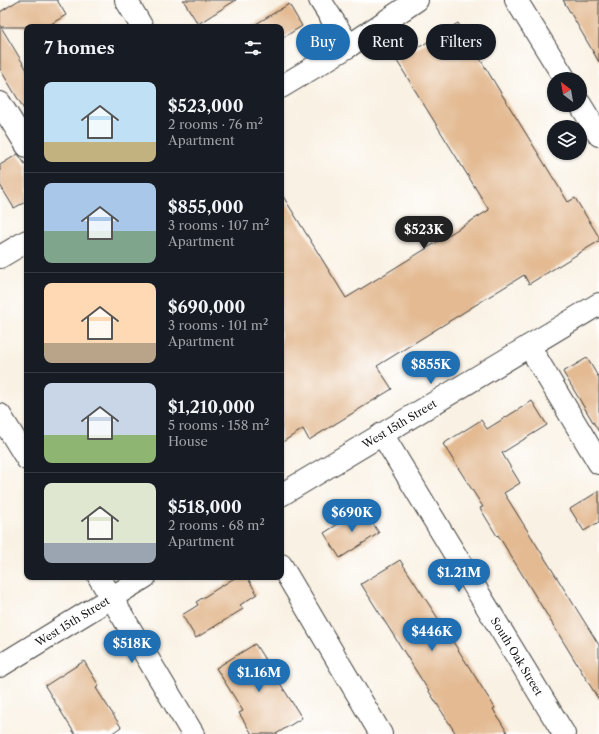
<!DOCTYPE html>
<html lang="en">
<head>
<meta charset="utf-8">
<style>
	body { margin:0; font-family:"Libre Caslon Text",serif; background:#20242c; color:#f1f3f6; height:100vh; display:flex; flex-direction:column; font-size:15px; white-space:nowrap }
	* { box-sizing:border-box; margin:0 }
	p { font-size:13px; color:#9ea1a6 }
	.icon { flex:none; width:22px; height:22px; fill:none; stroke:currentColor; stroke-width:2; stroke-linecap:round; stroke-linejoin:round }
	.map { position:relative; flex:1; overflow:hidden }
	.drawer { position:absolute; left:24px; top:24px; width:260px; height:556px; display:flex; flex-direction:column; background:#171b24; border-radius:8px; box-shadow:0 1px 3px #0004 }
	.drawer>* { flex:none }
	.guide { position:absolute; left:296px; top:24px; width:243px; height:36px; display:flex; gap:8px }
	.needle { width:26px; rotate:329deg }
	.fabs { position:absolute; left:547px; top:72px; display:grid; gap:8px }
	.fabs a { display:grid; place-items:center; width:40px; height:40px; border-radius:50%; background:#171b24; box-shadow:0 1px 3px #0004; font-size:20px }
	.price { position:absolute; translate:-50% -34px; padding:0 9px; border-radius:14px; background:#1f6fb2; color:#fff; font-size:13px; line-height:26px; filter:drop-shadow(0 1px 2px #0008) }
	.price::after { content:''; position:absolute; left:50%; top:24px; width:12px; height:9px; margin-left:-6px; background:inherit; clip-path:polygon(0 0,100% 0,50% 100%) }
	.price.selected { background:#222; color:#fff }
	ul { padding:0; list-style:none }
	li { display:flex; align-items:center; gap:12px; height:100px; padding:0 20px }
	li+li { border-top:1px solid #363941 }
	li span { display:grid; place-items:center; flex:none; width:112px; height:80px; border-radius:8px; color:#555 }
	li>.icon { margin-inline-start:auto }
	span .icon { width:48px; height:48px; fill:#fffc; stroke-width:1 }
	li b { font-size:17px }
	h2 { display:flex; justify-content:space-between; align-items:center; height:48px; padding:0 20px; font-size:17px }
	.tag { padding:0 14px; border-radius:18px; background:#171b24; box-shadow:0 1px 3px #0004; font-size:14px; line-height:36px }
	.tag.selected { background:#1f6fb2; color:#fff }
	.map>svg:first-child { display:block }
	.building { fill:#e3ba92 }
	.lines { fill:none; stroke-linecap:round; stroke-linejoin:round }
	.minor-casing { stroke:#3d3c3a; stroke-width:24 }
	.minor { stroke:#fff; stroke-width:22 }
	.labels { text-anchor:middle; stroke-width:4; stroke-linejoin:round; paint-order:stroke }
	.street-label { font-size:11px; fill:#1c1c1c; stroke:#fff }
</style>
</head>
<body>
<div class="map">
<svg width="599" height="734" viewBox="0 0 599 734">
	<rect width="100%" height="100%" fill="#fff"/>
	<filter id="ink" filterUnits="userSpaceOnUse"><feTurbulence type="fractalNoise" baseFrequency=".025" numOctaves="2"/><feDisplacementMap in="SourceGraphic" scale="8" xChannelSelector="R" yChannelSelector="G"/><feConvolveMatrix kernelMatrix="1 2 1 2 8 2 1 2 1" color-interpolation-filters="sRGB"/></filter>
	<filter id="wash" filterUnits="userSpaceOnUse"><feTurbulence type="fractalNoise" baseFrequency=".012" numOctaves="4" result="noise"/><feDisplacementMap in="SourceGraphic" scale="16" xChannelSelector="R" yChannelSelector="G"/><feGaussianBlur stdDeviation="0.9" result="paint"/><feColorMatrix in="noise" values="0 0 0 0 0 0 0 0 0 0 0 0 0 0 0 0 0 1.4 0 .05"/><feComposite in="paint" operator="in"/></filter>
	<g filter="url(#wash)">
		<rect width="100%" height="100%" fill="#f9f1e3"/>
		<g id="blocks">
			<g class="building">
				<polygon points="19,0 57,0 66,15 46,27 1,27 27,70 27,114 0,69 0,12"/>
				<polygon points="183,0 236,0 198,24"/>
				<polygon points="563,0 599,0 599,62"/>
				<polygon points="289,4 302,26 281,39 281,27 251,27"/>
				<polygon points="458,23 568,202 575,198 599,237 599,241 529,284 524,275 377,366 392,389 309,440 303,429 281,443 281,193 346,298 489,210 397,61"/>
				<polygon points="18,154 27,167 27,201 14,208 0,185 0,165"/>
				<polygon points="587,358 599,378 599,432 563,372"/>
				<polygon points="532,401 547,425 502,453 520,483 504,493 599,645 599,700 498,535 497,536 480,508 483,507 443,444 481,420 487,429"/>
				<polygon points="599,491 599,522 584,531 570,509"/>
				<polygon points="363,508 379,533 340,558 324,533"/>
				<polygon points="400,560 443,626 495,708 493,709 508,734 456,734 361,584"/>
				<polygon points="236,577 247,577 257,594 240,605 243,609 196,638 182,615 198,605 196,602"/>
				<polygon points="255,644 302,718 276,734 252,734 239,713 243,711 216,668"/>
				<polygon points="84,661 99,686 96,688 121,727 111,734 75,734 45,686"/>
			</g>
		</g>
	</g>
	<g filter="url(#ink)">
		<use href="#blocks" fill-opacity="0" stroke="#3d3c3a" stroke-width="1"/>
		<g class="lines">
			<defs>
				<g id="minor">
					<polyline points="126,0 142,27"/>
					<polyline points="320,0 349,46"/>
					<polyline points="516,0 565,79"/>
					<polyline points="281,87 349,46 417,0"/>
					<polyline points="0,103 27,146"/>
					<polyline points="580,104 599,135"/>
					<polyline points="0,257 27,241"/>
					<polyline points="529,346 599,463"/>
					<polyline points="0,415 27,459"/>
					<path id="s1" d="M 382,434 L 564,734"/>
					<path id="s2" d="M 281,495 L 599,304"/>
					<polyline points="281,565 381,734"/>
					<polyline points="99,577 193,734"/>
					<path id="s3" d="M 0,666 L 145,577"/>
				</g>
			</defs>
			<use href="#minor" class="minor-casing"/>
			<use href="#minor" class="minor"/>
		</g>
	</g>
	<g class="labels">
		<g class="street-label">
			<text dy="4" stroke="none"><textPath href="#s2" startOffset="138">West 15th Street</textPath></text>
			<text dy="4" stroke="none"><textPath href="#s3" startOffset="85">West 15th Street</textPath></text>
			<text dy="4" stroke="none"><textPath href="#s1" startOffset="260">South Oak Street</textPath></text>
		</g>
	</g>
</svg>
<div class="fabs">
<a><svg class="needle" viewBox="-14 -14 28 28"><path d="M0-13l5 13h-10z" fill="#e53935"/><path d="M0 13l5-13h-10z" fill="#9ea1a6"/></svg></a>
<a><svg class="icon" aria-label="layers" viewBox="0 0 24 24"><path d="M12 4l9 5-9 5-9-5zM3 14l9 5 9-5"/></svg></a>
</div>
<b class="price selected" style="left:424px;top:250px">$523K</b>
<b class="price" style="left:431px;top:385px">$855K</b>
<b class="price" style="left:352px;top:533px">$690K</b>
<b class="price" style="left:459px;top:593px">$1.21M</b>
<b class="price" style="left:432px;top:652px">$446K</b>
<b class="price" style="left:132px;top:664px">$518K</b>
<b class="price" style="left:259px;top:693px">$1.16M</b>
<div class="guide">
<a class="tag selected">Buy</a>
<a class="tag">Rent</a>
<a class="tag">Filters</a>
</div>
<section class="drawer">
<h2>7 homes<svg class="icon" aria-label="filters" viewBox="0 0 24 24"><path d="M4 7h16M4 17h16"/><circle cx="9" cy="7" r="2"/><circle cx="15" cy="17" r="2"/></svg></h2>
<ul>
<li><span style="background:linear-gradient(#bfe0f5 75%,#c2b280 0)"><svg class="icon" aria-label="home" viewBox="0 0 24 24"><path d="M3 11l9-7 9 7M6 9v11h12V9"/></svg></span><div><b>$523,000</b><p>2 rooms · 76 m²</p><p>Apartment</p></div></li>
<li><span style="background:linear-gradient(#a9c7e8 60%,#7fa58c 0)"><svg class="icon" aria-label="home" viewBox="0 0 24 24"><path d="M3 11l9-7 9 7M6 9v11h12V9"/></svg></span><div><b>$855,000</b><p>3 rooms · 107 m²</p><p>Apartment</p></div></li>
<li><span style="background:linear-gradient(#ffd9b3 75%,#b9a48a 0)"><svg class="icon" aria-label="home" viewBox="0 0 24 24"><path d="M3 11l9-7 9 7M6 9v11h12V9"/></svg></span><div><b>$690,000</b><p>3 rooms · 101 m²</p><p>Apartment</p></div></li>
<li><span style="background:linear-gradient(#c9d6e8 65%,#8fb573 0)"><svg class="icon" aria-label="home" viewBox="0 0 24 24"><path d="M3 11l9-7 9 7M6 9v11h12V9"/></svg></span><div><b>$1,210,000</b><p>5 rooms · 158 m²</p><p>House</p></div></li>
<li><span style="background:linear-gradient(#dfe7d0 75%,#9aa5b1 0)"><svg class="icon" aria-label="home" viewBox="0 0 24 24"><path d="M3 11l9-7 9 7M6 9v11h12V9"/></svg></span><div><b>$518,000</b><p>2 rooms · 68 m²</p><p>Apartment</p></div></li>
</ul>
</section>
</div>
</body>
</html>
